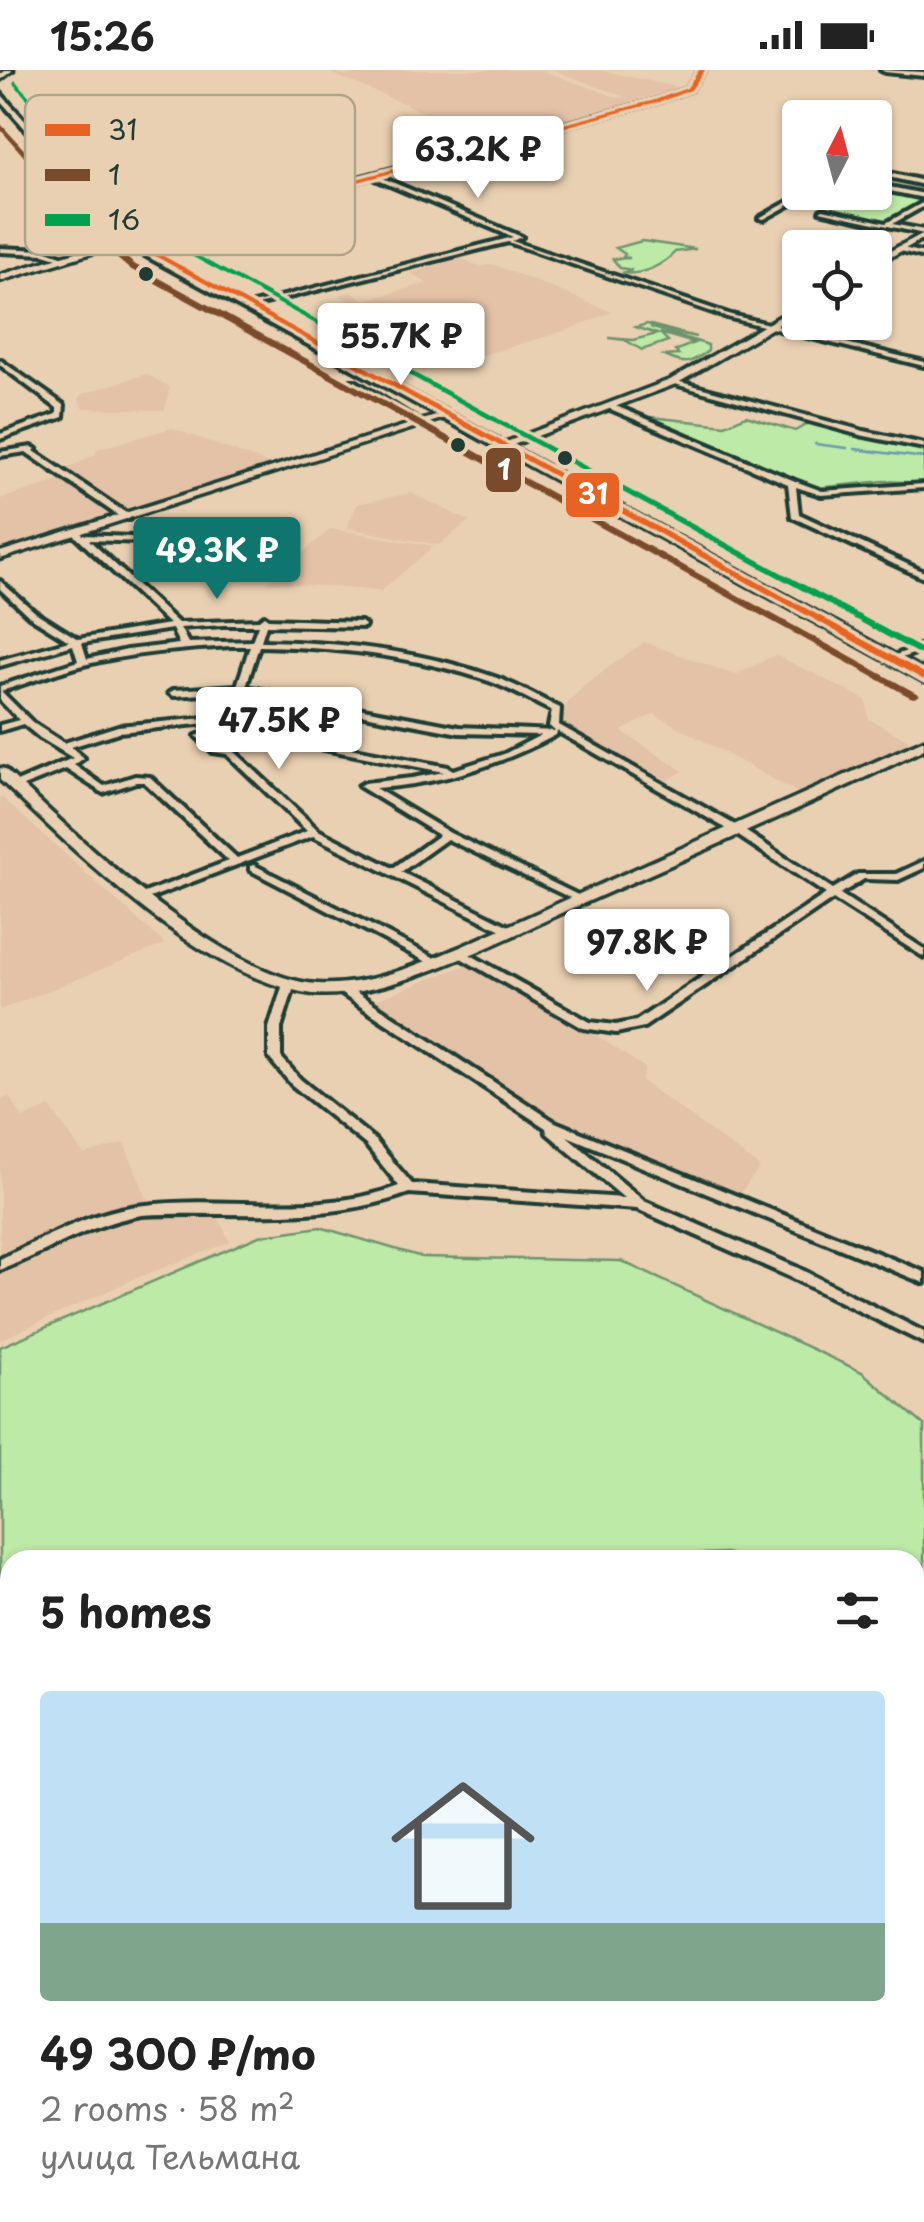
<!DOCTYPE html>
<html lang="en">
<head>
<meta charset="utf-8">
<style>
	body { margin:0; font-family:"Playpen Sans",sans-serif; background:#f6f6f6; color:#222; height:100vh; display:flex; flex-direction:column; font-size:38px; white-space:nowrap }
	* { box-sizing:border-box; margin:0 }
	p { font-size:32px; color:#767676 }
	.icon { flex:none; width:55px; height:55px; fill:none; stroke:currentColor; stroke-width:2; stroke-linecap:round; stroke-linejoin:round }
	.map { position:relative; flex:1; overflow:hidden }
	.panel { position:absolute; left:0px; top:1480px; width:925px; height:672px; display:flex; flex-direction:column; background:#fff; border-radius:30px 30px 0 0; box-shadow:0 2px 8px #0004 }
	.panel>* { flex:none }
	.needle { width:65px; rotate:6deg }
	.buttons { position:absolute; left:782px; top:30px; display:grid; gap:20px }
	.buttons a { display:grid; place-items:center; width:110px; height:110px; border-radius:10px; background:#fff; box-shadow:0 2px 8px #0004; font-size:50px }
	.price { position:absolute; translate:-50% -85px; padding:0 22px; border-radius:10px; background:#fff; color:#222; font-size:32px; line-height:65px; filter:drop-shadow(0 2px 5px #0008) }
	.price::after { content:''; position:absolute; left:50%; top:60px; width:30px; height:22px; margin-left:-15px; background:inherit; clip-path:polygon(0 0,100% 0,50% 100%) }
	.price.current { background:#0f766e; color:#fff }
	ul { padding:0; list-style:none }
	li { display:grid; align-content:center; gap:20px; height:530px; padding:0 40px }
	li span { display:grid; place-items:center; height:310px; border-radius:10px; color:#555 }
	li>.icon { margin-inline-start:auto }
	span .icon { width:180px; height:180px; fill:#fffc; stroke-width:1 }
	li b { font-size:42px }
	h2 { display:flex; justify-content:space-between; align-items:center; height:120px; padding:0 40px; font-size:42px }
	.status { display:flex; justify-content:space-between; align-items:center; height:70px; padding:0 50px; background:#fff; direction:ltr }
	.status svg { height:28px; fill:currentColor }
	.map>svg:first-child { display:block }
	.built { fill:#e3c2a7 }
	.green { fill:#bdeaa7; stroke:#6e946e; stroke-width:2.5 }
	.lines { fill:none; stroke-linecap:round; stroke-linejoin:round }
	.stream { stroke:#6b9bad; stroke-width:2.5 }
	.minor-casing { stroke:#1f3d34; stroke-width:8 }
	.tertiary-casing { stroke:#1f3d34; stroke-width:7 }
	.secondary-casing { stroke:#1f3d34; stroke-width:7 }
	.primary-casing { stroke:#1f3d34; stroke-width:8 }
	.minor { fill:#ead0b2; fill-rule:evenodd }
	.tertiary { fill:#ead0b2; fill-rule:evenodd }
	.secondary { fill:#ead0b2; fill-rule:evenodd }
	.primary { fill:#ead0b2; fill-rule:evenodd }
	.bus-1-casing { stroke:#ead0b2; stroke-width:7 }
	.bus-2-casing { stroke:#ead0b2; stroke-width:7 }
	.bus-3-casing { stroke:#ead0b2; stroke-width:7 }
	.bus-1 { fill:#e76323; fill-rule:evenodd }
	.bus-2 { fill:#7a4b2a; fill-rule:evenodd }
	.bus-3 { fill:#02a150; fill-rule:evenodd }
	.bus-dot { fill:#1f3d34; stroke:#ead0b2; stroke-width:4 }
	.key { fill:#ead0b2; stroke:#ada48c; stroke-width:2.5 }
	.key-label { font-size:28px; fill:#1f3d34 }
	.line-badge { stroke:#ead0b2; stroke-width:4 }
	.badge-label { font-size:28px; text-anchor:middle; font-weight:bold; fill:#fff }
</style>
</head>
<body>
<div class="status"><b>15:26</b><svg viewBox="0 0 49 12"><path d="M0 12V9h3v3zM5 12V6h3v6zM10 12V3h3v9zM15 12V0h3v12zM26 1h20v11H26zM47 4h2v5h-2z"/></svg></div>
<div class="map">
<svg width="924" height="2152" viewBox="0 0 924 2152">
	<rect width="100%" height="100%" fill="#ead0b2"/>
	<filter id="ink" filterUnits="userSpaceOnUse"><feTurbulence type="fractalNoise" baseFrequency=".01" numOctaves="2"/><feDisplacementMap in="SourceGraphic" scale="20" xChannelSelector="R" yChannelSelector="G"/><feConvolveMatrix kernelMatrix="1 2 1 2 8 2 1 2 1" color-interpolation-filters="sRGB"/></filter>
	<g filter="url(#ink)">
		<g class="built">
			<polygon points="323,0 351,0 337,3 344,6 379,0 541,0 619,28 625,27 553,0 600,0 681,18 493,71"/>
			<polygon points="460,188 481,197 492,194 612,242 568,260 405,308 311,257 368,242 339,225 350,222 366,230 427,213 411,203"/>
			<polygon points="146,304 170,317 165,340 83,338 79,329 82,324"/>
			<polygon points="172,358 272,395 121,442 64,400 94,385 97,379"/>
			<polygon points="64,409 116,444 0,480 0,429"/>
			<polygon points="411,423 469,451 439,475 347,458 357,434"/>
			<polygon points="331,459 434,476 381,521 267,512"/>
			<polygon points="644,572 735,605 776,585 866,630 869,649 914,673 800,724 654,644 621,661 683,701 666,711 558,650 568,632 585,615"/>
			<polygon points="0,726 165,874 0,940"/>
			<polygon points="466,895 587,959 645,998 642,1011 760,1097 738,1126 552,1052 373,931"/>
			<polygon points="9,1026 23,1048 50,1037 84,1085 124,1073 151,1137 212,1136 230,1172 134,1209 0,1270 0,1029"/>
		</g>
		<g class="green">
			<polygon points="875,118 924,129 883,153 826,141 859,123 875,122"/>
			<path d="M 642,171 L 696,179 L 675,182 C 664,194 643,206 622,203 L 632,200 L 620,198 L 613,189 L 630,188 L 623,187 L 625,184 L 616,178 Z"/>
			<path d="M 647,254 L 696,267 L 650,257 L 708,275 L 708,281 C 689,294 686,296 665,286 L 679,285 L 675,281 L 694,273 L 660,263 L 668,271 L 642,280 L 625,270 L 609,268 L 633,270 L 657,264 L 636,257 Z"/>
			<polygon points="746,346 795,361 809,353 924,380 924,413 884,411 817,418 650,347 725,355"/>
			<polygon points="320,1157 422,1187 621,1191 862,1302 924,1355 924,1569 915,1562 915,1490 747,1490 726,1483 546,1490 10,1490 10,1598 0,1599 0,1277 259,1166"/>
			<polygon points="915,1590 924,1597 924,2152 676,2152 679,2142 915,2142"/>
			<polygon points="0,1690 10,1690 10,1918 0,1920"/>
			<polygon points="10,1950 10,2142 592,2142 597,2152 0,2152 0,1953"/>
		</g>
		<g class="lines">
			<g class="stream">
				<polyline points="815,374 847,378"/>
				<polyline points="855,379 924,388"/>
			</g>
			<defs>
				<g id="minor">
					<polygon points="875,100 924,111 924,115 875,104"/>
					<polygon points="373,104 522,167 512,171 731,245 924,292 924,296 727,247 508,172 245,238 245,236 513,167 371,107"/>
					<polygon points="875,114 924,124 924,128 875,118"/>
					<polygon points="806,122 813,122 764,149 759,148"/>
					<polygon points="924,132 924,136 892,154 924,160 924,164 820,141 823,139 886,153"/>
					<polygon points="899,177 924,183 924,187 897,180"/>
					<polygon points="0,178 44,180 67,188 64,190 44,184 0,182"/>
					<polygon points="0,290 64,335 63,347 0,369 0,364 57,344 57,338 0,295"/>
					<polygon points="673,310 864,361 924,374 924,378 860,365 671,313 670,312"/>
					<polygon points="351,311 355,311 424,354 417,356 351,313"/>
					<polygon points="611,334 795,411 822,421 924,414 924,418 821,425 796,417 799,444 924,502 924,508 792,447 788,414 608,338 607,336"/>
					<polygon points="32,377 36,379 34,381 129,445 129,449 123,449 26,382 0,386 0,382"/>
					<path d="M 73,460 L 79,460 L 83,465 L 204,470 L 205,472 L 198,484 L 195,484 L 191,482 L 196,474 L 89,470 L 178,553 L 259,550 L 264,546 L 268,549 L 361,552 L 365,555 L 364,557 L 266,555 L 261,571 C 340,572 423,581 497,608 C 519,616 539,628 560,638 L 559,655 L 742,759 L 833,819 L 858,804 L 896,804 L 924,791 L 924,798 L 898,810 L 864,809 L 840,824 L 924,879 L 924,887 L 833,829 L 644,957 L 616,963 L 583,958 L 454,884 L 452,882 L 454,880 L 462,880 L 590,952 L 616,955 L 636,951 L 826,824 L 734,763 L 557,661 L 556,665 C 499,695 440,714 375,718 L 450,763 L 586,829 L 581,832 L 577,831 L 447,769 L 401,802 L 513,858 L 514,860 L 513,862 L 505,862 L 313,766 L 147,829 L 139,829 L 138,827 L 139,825 L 229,791 L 144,712 L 136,712 L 103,723 L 66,699 L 18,718 L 12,718 L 12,714 L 73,688 L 40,668 L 23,654 L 0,661 L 0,655 L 19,650 L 0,630 L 0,616 L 78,591 L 73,575 L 0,596 L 0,590 L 69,571 L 29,546 L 0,519 L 0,511 L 35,542 L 78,569 L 169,554 L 73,464 ZM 223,555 L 258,555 L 252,571 L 188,573 L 180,558 ZM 172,559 L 179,574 L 127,580 L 87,589 L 82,573 ZM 231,576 L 250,576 L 237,616 L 174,620 L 169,623 L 174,626 L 235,622 L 227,646 L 118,656 L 64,673 L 33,653 L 1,621 C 29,613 55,602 83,595 C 132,583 181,579 231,576 ZM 259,576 C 336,577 416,586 489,611 C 511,619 531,631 552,641 L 549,656 L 555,661 L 459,657 L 246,617 ZM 244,622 L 459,663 L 541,665 L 504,684 L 453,700 L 448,697 L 235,656 L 234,650 ZM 227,651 L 226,656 L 196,666 L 213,682 L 227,684 L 307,761 L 237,788 L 150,707 L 135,706 L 104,716 L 74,695 L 84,688 L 71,677 L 119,662 ZM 230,661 L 444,702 L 412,708 L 364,713 L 359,716 L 439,765 L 393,798 L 318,760 L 233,680 L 219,678 L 208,667 Z"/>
					<polygon points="924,574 924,580 890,592 886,589"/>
					<polygon points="254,795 439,890 441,892 435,896 431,894 250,800 250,796"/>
					<path d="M 289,910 L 295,914 L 281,958 L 281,987 L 300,1009 L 374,1069 L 412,1114 L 624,1128 L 547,1063 L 546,1058 L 337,921 L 335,918 L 337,915 L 345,915 L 555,1052 L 924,1202 L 924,1213 L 567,1066 L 644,1131 L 798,1198 L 924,1262 L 924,1273 L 788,1206 L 637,1139 L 409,1123 C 324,1155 230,1140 142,1145 C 90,1153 49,1182 0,1200 L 0,1189 C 44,1168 88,1143 137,1136 C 224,1124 315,1148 399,1116 L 366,1075 L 292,1015 L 269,988 L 269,958 L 283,914 Z"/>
				</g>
				<g id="tertiary">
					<polygon points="442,344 451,346 0,489 0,482"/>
					<path d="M 924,670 L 924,679 L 885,698 C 784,746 682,790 580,835 C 510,865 376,939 301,922 C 191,898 80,785 0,710 L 0,698 L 5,699 C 73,763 223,909 318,914 C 368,917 420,894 465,875 Z"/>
				</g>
				<g id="secondary">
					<polygon points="6,0 13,0 0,10 0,5"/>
					<polygon points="699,0 705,0 691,20 659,32 105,179 0,211 0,205 99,175 655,30 687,18"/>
					<polygon points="924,163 924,168 875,196 875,189"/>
					<polygon points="800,235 800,242 676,314 505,378 496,376 670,310"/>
				</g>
				<g id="primary">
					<polygon points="881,0 924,2 924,6 885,2"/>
					<polygon points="0,23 123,159 145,178 924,601 924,611 139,182 117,163 0,30"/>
				</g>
			</defs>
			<use href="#minor" class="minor-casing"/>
			<use href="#tertiary" class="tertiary-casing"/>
			<use href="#secondary" class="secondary-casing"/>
			<use href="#primary" class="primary-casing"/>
			<use href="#minor" class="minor"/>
			<use href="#tertiary" class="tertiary"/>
			<use href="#secondary" class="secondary"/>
			<use href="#primary" class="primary"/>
			<defs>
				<polygon id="bus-1" points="699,0 705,0 691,20 659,32 136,171 924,603 924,610 126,170 655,30 687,18"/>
				<polygon id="bus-2" points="0,53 108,172 134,194 920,625 914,628 910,627 128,198 102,176 0,59"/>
				<polygon id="bus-3" points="15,10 136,146 155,162 924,580 924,587 151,164 132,148 13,13"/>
			</defs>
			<use href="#bus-1" class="bus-1-casing"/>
			<use href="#bus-2" class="bus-2-casing"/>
			<use href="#bus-3" class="bus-3-casing"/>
			<use href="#bus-1" class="bus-1"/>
			<use href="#bus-2" class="bus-2"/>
			<use href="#bus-3" class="bus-3"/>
		</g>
	</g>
	<g class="bus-dot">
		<circle cx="146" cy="204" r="9"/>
		<circle cx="458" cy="375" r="9"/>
		<circle cx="565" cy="388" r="9"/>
	</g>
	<rect x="25" y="25" width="330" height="160" rx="15" class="key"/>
	<rect x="45" y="54" width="45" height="12" fill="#e76323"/>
	<rect x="45" y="99" width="45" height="12" fill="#7a4b2a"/>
	<rect x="45" y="144" width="45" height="12" fill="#02a150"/>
	<g class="key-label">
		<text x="108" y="70">31</text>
		<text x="108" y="115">1</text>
		<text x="108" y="160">16</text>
	</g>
	<g class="line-badge">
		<rect x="484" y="376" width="39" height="48" rx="10" fill="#7a4b2a"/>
		<rect x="564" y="401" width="57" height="48" rx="10" fill="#e76323"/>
	</g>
	<g class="badge-label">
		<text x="504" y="410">1</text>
		<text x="593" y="434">31</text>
	</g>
</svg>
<div class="buttons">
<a><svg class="needle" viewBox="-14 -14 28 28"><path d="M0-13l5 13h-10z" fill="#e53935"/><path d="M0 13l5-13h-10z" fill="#767676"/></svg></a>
<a><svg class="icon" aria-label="locate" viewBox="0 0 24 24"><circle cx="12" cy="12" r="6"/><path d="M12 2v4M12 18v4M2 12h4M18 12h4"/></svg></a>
</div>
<b class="price" style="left:478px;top:131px">63.2K ₽</b>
<b class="price" style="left:401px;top:318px">55.7K ₽</b>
<b class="price current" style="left:217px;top:532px">49.3K ₽</b>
<b class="price" style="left:279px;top:702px">47.5K ₽</b>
<b class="price" style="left:647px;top:924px">97.8K ₽</b>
<section class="panel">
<h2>5 homes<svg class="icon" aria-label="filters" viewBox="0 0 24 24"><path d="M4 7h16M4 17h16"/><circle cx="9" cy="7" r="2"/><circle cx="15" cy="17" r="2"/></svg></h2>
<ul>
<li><span style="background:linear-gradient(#bfe0f5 75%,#7fa58c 0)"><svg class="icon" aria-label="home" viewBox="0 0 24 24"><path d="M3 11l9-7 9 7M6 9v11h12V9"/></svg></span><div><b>49 300 ₽/mo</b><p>2 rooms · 58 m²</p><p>улица Тельмана</p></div></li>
</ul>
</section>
</div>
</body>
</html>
